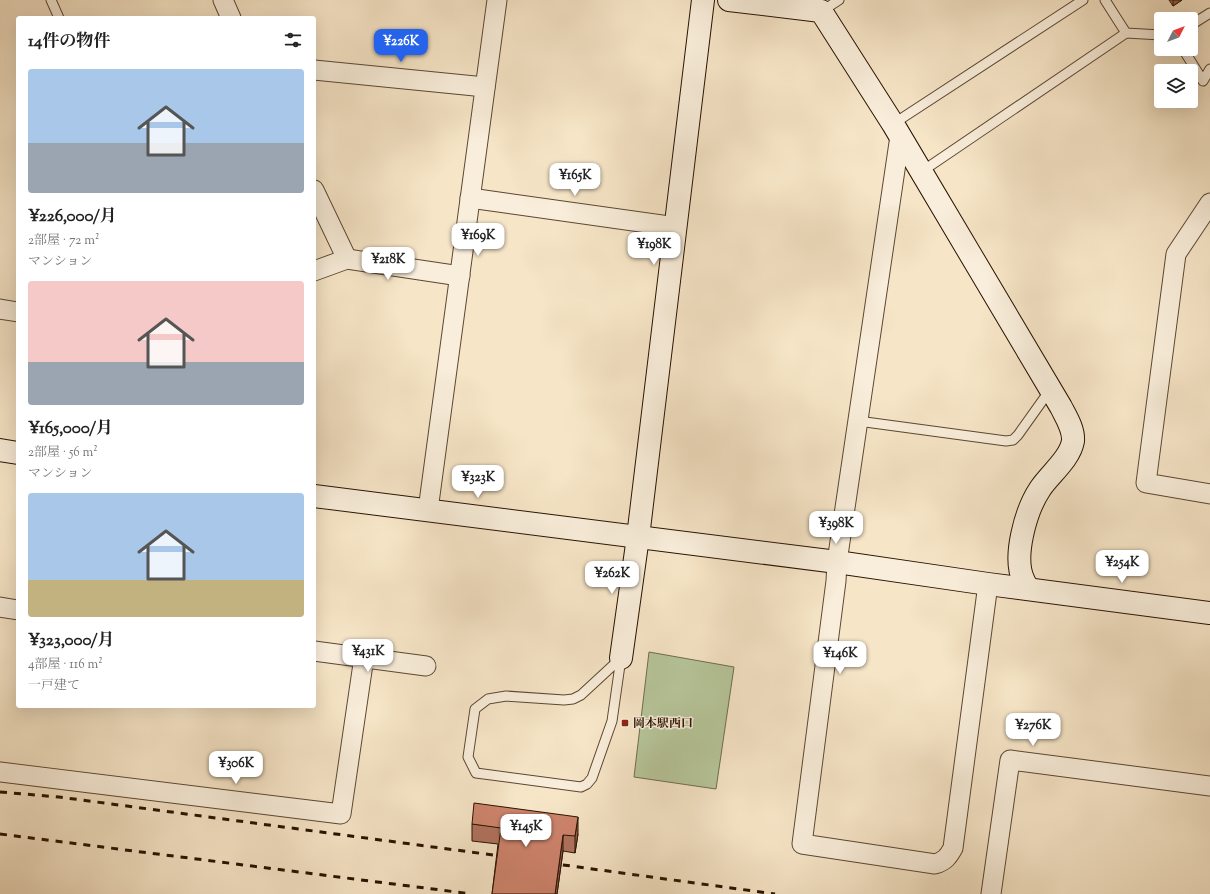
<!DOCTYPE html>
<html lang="ja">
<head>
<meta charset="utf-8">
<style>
	body { margin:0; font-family:"Sorts Mill Goudy","Noto Serif JP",serif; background:#f2f2f2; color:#222; height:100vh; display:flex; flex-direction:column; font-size:15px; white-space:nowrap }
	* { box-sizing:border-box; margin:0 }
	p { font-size:13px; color:#767676 }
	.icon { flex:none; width:22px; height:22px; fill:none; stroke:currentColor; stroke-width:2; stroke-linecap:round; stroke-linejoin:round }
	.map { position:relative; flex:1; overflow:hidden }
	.sheet { position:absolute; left:16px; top:16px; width:300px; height:692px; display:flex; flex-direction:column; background:#fff; border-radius:4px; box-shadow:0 4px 16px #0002 }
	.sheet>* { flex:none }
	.needle { width:26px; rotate:48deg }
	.controls { position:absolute; left:1154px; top:12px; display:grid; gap:8px }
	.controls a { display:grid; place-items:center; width:44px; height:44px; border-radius:4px; background:#fff; box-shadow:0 4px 16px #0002; font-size:20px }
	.price { position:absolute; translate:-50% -34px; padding:0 9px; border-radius:8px; background:#fff; color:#222; font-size:13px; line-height:26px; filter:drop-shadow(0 1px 2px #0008) }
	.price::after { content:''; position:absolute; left:50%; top:24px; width:12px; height:9px; margin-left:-6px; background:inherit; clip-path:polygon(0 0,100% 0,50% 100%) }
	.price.current { background:#2563eb; color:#fff }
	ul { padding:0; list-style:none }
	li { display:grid; align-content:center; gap:8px; height:212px; padding:0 12px }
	li span { display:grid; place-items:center; height:124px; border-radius:4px; color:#555 }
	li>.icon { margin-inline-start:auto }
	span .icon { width:72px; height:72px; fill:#fffc; stroke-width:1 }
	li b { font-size:17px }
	h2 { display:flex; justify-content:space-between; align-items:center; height:48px; padding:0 12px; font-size:17px }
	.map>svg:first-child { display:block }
	.green { fill:#b6c69a; stroke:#706c4d }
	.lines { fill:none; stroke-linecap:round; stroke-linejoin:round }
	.lane-casing { stroke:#5c4732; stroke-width:11 }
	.street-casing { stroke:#5c4732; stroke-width:21 }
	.secondary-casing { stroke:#291200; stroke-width:24 }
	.lane { stroke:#f9eedb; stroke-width:9 }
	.street { stroke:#f9eedb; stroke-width:19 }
	.secondary { stroke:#f9eedb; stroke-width:22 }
	.rail { stroke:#291200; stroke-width:3; stroke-dasharray:7 7; stroke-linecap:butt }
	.wall { fill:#b1725e; stroke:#291200 }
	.shaded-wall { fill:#905c4c; stroke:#291200 }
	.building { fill:#ce846d; stroke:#291200 }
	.poi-dot { fill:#8f2418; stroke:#f9eedb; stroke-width:1.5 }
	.labels { text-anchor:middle; stroke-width:3; stroke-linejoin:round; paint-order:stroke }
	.poi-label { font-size:12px; font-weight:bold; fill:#291200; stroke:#f9eedb; text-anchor:start }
</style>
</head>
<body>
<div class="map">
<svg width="1210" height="894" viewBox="0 0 1210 894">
	<rect width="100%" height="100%" fill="#f6e5c7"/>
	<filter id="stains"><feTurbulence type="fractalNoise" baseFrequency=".005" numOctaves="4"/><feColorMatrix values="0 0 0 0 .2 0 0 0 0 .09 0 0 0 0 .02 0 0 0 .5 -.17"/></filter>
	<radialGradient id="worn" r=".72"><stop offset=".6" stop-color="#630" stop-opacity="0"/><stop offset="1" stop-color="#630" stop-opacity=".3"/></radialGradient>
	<polygon class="green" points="649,652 734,667 716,789 634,777"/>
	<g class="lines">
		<defs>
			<g id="lane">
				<polyline points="51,0 59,18"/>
				<polyline points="1105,0 1126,33 1161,35"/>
				<polyline points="822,11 839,0"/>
				<polyline points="1191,25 1210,13"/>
				<polyline points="1183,49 1203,81 1210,69"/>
				<polyline points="893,124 1083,0"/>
				<polyline points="921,172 1126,33"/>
				<polyline points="858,421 1006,441 1013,440 1018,435 1050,390"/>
				<polygon points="621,658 612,721 592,778 587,784 581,787 476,773 468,757 475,709 488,699 506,696 564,700 573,699 581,695"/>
			</g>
			<g id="street">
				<polyline points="223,0 231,18"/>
				<polyline points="314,70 485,87"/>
				<path d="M 900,136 L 837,562 L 836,581 L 802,844 L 935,864 C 945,861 948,857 953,848 L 988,584"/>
				<polyline points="314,190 347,259"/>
				<polyline points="470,198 676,227"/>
				<polyline points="1210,203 1176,254 1146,483 1210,494"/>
				<polyline points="314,271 347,259 460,276"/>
				<polyline points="0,309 18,312"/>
				<polyline points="428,510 497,0"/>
				<polyline points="0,607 18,610"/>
				<polyline points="314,651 426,666"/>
				<polyline points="0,772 341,814 364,657"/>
				<polyline points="991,894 1010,760 1210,786"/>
			</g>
			<g id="secondary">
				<path d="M 729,0 L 821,11 L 893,124 L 1061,407 C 1066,417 1074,429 1073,441 C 1070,459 1049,475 1040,489 C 1026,510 1012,558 1024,581 C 1025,584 1027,586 1029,589"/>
				<polyline points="0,450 18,453"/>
				<polyline points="314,496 837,562 988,584 1210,613"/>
				<polyline points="621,658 638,537 703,0"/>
			</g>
		</defs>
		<use href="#lane" class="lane-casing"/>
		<use href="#street" class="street-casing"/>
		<use href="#secondary" class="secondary-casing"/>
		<use href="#lane" class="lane"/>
		<use href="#street" class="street"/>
		<use href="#secondary" class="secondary"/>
		<g class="rail">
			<polyline points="0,792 59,797 508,857"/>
			<polyline points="0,834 472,894"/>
			<polyline points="549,863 775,894"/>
		</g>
	</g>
	<g class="wall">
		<polygon points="1169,0 1182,0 1173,6"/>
		<polygon points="472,824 578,834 575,853 563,851 557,894 492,894 498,844 472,841"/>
	</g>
	<g class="shaded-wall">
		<polygon points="1173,0 1182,0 1173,6"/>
		<polygon points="578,817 578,834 575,853 575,836"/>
		<polygon points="563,835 563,851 557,894 555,894"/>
	</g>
	<polygon class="building" points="474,803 578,817 575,836 563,835 555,894 492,894 501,828 472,824"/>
	<rect class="poi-dot" x="621" y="719" width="8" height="8" rx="2"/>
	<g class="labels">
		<g class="poi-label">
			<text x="633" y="727">岡本駅西口</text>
		</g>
	</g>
	<rect width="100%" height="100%" filter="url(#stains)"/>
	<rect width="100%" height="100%" fill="url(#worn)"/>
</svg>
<div class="controls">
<a><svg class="needle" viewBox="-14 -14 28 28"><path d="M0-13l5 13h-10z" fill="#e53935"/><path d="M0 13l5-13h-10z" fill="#767676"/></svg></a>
<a><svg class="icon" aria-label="layers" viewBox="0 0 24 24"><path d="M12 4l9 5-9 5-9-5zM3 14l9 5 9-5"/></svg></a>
</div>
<b class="price current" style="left:401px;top:63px">¥226K</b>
<b class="price" style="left:575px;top:197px">¥165K</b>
<b class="price" style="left:478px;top:257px">¥169K</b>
<b class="price" style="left:654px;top:266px">¥198K</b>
<b class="price" style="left:388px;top:281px">¥218K</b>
<b class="price" style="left:478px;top:499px">¥323K</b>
<b class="price" style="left:836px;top:545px">¥398K</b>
<b class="price" style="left:1122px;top:584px">¥254K</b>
<b class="price" style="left:612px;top:595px">¥262K</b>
<b class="price" style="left:368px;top:673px">¥431K</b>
<b class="price" style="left:840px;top:675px">¥146K</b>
<b class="price" style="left:1033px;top:747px">¥276K</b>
<b class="price" style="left:236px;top:785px">¥306K</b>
<b class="price" style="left:526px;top:848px">¥145K</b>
<section class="sheet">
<h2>14件の物件<svg class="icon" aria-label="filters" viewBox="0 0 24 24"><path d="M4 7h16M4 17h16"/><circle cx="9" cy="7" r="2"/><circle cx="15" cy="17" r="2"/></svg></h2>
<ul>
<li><span style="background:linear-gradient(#a9c7e8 60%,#9aa5b1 0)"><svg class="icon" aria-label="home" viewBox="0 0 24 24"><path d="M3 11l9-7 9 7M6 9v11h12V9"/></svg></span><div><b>¥226,000/月</b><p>2部屋 · 72 m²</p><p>マンション</p></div></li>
<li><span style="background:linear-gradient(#f6c9c9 65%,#9aa5b1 0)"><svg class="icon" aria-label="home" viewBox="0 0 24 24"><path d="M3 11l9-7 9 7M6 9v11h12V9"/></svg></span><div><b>¥165,000/月</b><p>2部屋 · 56 m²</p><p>マンション</p></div></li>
<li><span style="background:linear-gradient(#a9c7e8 70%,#c2b280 0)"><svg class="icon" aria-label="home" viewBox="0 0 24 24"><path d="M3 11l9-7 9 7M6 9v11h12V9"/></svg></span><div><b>¥323,000/月</b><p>4部屋 · 116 m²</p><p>一戸建て</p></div></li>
</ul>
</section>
</div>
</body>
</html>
